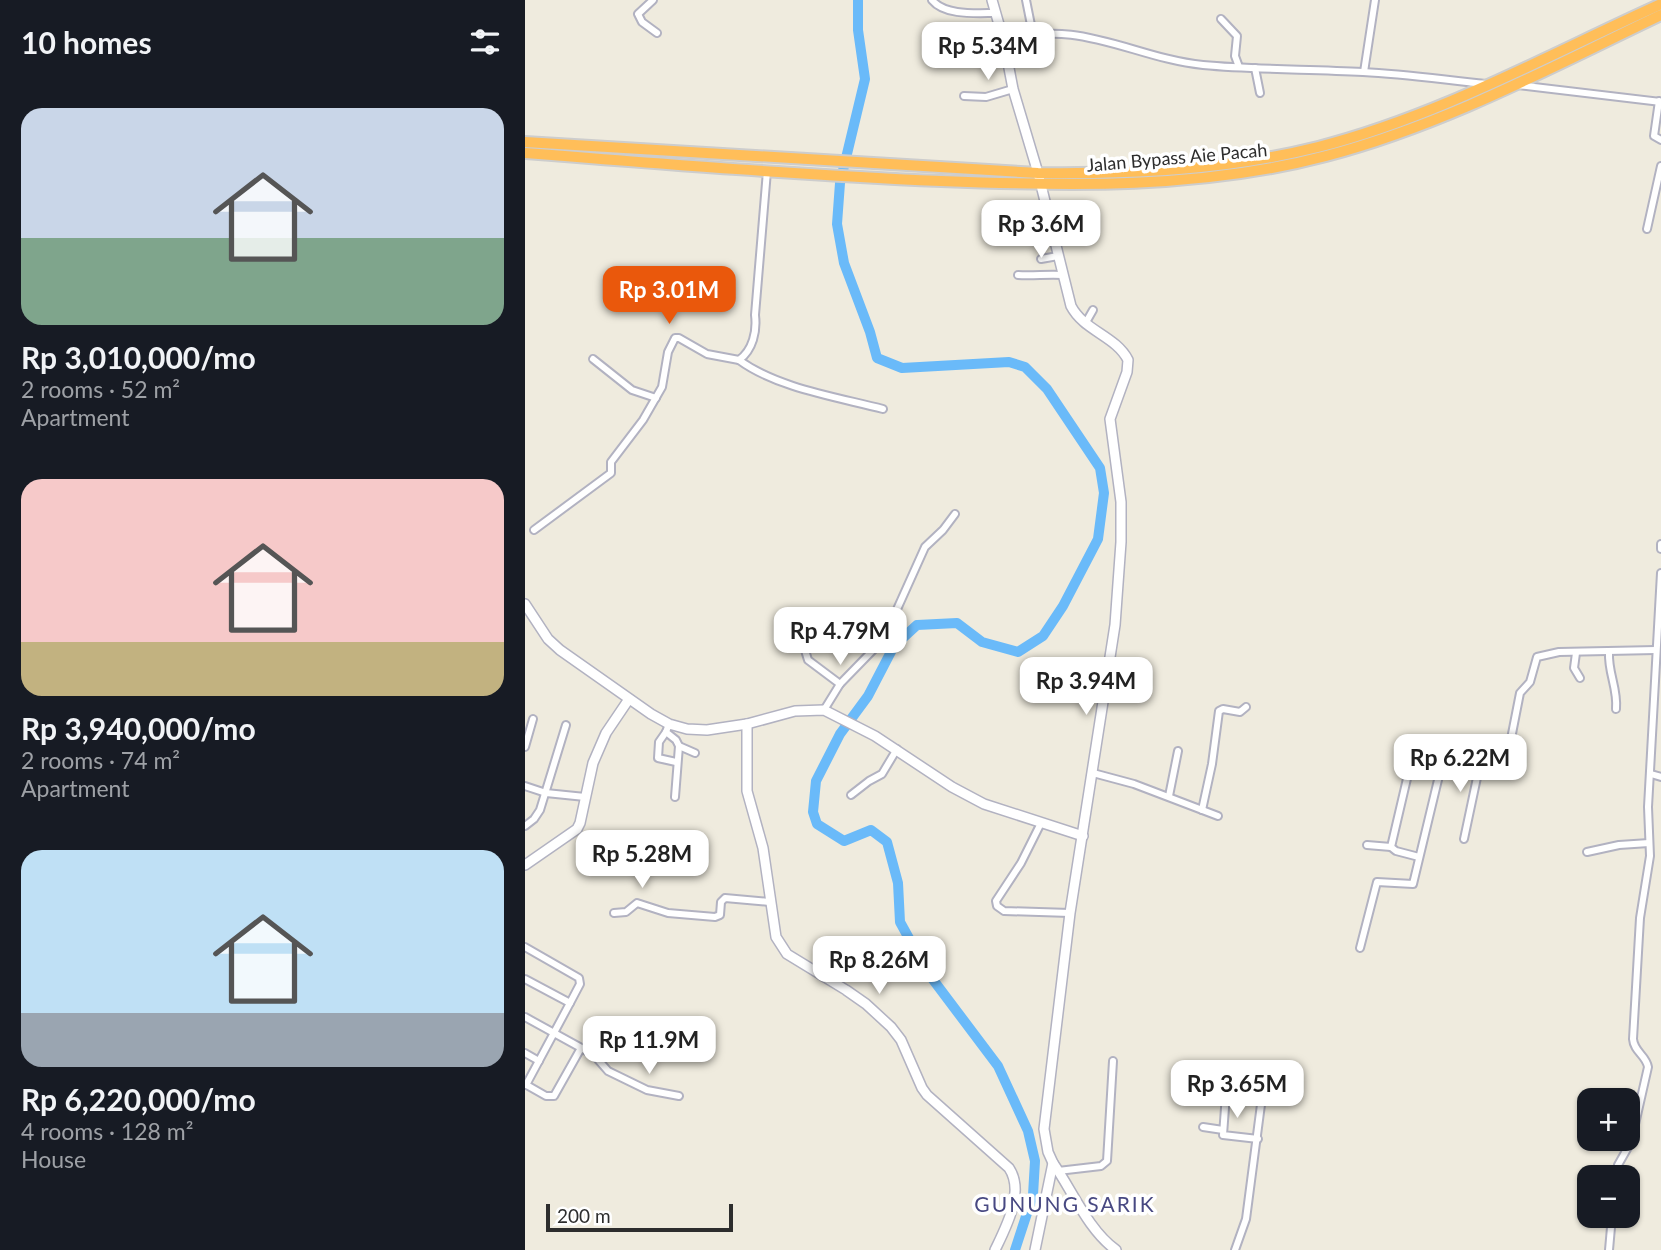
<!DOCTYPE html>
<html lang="en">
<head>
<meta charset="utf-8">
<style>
	body { margin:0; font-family:Lato,sans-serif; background:#20242c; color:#f1f3f6; height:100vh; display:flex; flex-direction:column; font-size:26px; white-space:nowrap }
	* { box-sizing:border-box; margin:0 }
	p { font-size:23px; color:#9ea1a6 }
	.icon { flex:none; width:38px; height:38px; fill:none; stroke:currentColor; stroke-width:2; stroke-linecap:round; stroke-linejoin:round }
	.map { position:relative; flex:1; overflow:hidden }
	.side { display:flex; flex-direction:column; background:#171b24; width:525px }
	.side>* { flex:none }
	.fabs { position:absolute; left:1052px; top:1088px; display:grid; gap:14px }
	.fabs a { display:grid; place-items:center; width:63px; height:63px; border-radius:14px; background:#171b24; box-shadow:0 2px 5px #0004; font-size:35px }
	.scale { position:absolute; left:21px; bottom:18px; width:187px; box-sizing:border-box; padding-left:7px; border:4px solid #2d2d2d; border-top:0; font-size:19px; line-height:24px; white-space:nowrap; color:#2d2d2d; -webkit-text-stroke:5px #fff; paint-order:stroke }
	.price { position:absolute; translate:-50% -60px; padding:0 16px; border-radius:14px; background:#fff; color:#222; font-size:23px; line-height:46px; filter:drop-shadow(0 2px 4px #0008) }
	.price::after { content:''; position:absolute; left:50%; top:42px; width:21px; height:16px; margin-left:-10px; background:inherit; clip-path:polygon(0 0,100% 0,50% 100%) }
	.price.selected { background:#ea580c; color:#fff }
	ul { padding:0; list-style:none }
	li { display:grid; align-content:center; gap:14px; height:371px; padding:0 21px }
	li span { display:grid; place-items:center; height:217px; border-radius:21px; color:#555 }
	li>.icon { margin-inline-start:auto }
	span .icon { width:126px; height:126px; fill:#fffc; stroke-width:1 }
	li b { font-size:30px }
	h2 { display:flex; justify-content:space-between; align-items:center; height:84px; padding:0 21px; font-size:30px }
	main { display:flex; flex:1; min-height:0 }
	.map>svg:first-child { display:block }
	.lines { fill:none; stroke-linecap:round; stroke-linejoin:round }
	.river { stroke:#6abaf9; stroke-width:10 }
	.street-casing { stroke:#b2b2c1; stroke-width:10 }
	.secondary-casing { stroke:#b2b2c1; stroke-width:12 }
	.highway-casing { stroke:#cdcdcd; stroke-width:14 }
	.street { stroke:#fff; stroke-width:6 }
	.secondary { stroke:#fff; stroke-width:9 }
	.highway { stroke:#ffbe59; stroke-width:10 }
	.labels { text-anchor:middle; stroke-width:7; stroke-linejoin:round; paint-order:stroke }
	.street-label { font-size:18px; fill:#2d2d2d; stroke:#fff }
	.quarter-label { font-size:21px; letter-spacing:2px; fill:#484982; stroke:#fff }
</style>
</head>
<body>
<main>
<section class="side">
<h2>10 homes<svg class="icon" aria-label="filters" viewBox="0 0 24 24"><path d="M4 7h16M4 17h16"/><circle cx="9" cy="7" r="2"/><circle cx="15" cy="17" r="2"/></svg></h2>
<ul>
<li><span style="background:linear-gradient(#c9d6e8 60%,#7fa58c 0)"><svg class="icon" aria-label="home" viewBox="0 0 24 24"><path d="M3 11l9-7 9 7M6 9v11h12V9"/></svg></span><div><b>Rp 3,010,000/mo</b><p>2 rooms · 52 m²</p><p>Apartment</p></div></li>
<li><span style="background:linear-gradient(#f6c9c9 75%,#c2b280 0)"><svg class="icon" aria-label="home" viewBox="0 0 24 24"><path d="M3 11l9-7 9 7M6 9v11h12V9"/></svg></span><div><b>Rp 3,940,000/mo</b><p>2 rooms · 74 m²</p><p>Apartment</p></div></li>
<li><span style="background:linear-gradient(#bfe0f5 75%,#9aa5b1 0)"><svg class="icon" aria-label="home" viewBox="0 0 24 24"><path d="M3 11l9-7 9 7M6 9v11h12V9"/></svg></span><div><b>Rp 6,220,000/mo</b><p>4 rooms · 128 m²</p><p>House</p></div></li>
</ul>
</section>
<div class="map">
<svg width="1136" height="1250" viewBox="0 0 1136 1250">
	<rect width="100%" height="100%" fill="#efebde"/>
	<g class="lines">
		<polyline class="river" points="333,0 333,30 340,79 315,183 312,224 319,263 345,332 352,358 377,368 484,362 500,367 522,389 575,468 579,493 573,539 538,606 518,636 493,652 457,642 432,623 392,625 369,646 343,696 315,734 291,781 288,812 292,824 319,841 346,830 362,842 373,883 375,922 403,973 473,1066 503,1131 510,1161 508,1195 490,1250"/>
		<defs>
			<g id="street">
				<polyline points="128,0 113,14 117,22 132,33"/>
				<path d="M 407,0 C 420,16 452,13 471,13"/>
				<polyline points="501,0 508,35"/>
				<polyline points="696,19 712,36 710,56 714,67"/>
				<path d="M 479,42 C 552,16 608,58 678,65 C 731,70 785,69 838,72 C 880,74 920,80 961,84"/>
				<polyline points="730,68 735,93"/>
				<polyline points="839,72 850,0"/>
				<polyline points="993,85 1136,102"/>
				<polyline points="439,96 461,97 488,89"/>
				<polyline points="1134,101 1129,136 1136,140"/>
				<polyline points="1122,229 1136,166"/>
				<polyline points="516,259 533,256"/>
				<path d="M 493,275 C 508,276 522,274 538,275"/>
				<polyline points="560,324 568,310"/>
				<polyline points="68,359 107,390 131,398"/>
				<path d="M 214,360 C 252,388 312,397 358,409"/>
				<path d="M 9,530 L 86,473 L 86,462 L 118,420 L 137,387 L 143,352 L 150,338 L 154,338 L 182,354 L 214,360 C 228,350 232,331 230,315 L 242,171"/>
				<polyline points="1136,544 1136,549"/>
				<polyline points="272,624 283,660 315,684 299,710"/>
				<polyline points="1051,653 1049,668 1055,678"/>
				<path d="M 1084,653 C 1083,673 1093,689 1091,709"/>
				<polyline points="315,684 351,647 369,616 400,547 418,530 430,514"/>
				<polyline points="144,724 141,732 151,740 154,746 150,797"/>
				<polyline points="141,732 134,742 133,758 151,762"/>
				<polyline points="154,746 170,753"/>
				<polyline points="0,747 8,719"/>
				<polyline points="568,773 609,784 693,816"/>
				<polyline points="1126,774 1136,777"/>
				<polyline points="0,786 21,793 60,797"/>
				<polyline points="326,795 344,781 357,774 372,749"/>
				<polyline points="644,796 653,751"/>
				<polyline points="677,810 687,764 694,711 698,709 715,712 721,707"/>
				<polyline points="516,823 496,863 471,901 472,906 479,911 545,913"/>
				<polyline points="0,826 9,819 15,810 41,725"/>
				<polyline points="939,839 957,754"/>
				<polyline points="842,845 866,847"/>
				<polyline points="1062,852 1094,845 1124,843"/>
				<polyline points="894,857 871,851 866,847 888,753 892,749 922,755"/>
				<polyline points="89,913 101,912 112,903 143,913 190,917 195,915 196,902 200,898 245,902"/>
				<polyline points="0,947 54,978 55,984 45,1003"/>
				<polyline points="835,948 852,882 888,884 918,759 924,756 972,753 984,749 995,693 1005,682 1012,657 1034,652 1131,650"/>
				<polyline points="0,979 45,1003 1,1085"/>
				<polyline points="0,1017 69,1055 83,1071 122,1090 154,1096"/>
				<polyline points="0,1053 14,1061"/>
				<polyline points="0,1084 21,1096 29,1096 56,1048"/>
				<polyline points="701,1094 698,1135 733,1139"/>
				<polyline points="678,1127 698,1130"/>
				<polyline points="533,1171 576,1166 582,1161 588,1061"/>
				<path d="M 1091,1178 L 1093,1165 L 1106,1142 L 1123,1067 C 1121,1055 1109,1052 1108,1039 L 1115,918 L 1125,856 L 1123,807 L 1136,573"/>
				<polyline points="710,1250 721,1219 740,1074 735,1069 713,1067"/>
				<polyline points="1084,1250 1087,1216"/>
			</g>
			<g id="secondary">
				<path d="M 467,0 L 479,42 L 488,89 L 513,173 L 546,306 C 559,331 591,336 603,360 L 602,372 L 585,419 L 596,502 L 596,542 L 590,625 L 545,913 L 519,1129 L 523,1152 L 528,1163 C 547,1190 563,1230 591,1250"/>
				<polyline points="0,604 23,639 35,650 126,714 144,724 162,729 182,730 222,724 270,711 299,710 350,736 427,787 459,804 558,836"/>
				<path d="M 222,724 L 222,791 L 238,848 L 251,937 L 262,954 L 321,990 L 341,1004 L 366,1027 L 376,1040 L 397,1088 L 402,1095 L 484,1168 C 500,1192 481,1227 470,1250"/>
				<polyline points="0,865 52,829 55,823 68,763 81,733 104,699"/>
				<polyline points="510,1250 528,1163"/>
			</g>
			<g id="highway">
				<path d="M 0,142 L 513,173 C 607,174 701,170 793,147 C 914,116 1023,55 1136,4"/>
				<path d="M 0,153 C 138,164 277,175 416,181 C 544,186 676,189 801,156 C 919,125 1027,67 1136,15"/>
			</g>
		</defs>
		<use href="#street" class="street-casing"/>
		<use href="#secondary" class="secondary-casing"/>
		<use href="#highway" class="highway-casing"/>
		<use href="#street" class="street"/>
		<use href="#secondary" class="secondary"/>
		<use href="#highway" class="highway"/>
	</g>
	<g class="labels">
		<g class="street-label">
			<text transform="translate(652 158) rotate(-5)" y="6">Jalan Bypass Aie Pacah</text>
		</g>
		<g class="quarter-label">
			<text x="540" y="1212">GUNUNG SARIK</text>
		</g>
	</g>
</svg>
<div class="fabs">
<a>+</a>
<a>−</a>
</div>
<div class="scale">200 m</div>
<b class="price" style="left:463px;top:82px">Rp 5.34M</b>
<b class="price" style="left:516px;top:260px">Rp 3.6M</b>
<b class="price selected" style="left:144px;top:326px">Rp 3.01M</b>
<b class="price" style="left:315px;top:667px">Rp 4.79M</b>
<b class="price" style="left:561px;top:717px">Rp 3.94M</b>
<b class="price" style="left:935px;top:794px">Rp 6.22M</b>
<b class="price" style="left:117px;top:890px">Rp 5.28M</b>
<b class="price" style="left:354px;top:996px">Rp 8.26M</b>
<b class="price" style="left:124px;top:1076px">Rp 11.9M</b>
<b class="price" style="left:712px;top:1120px">Rp 3.65M</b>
</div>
</main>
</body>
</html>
